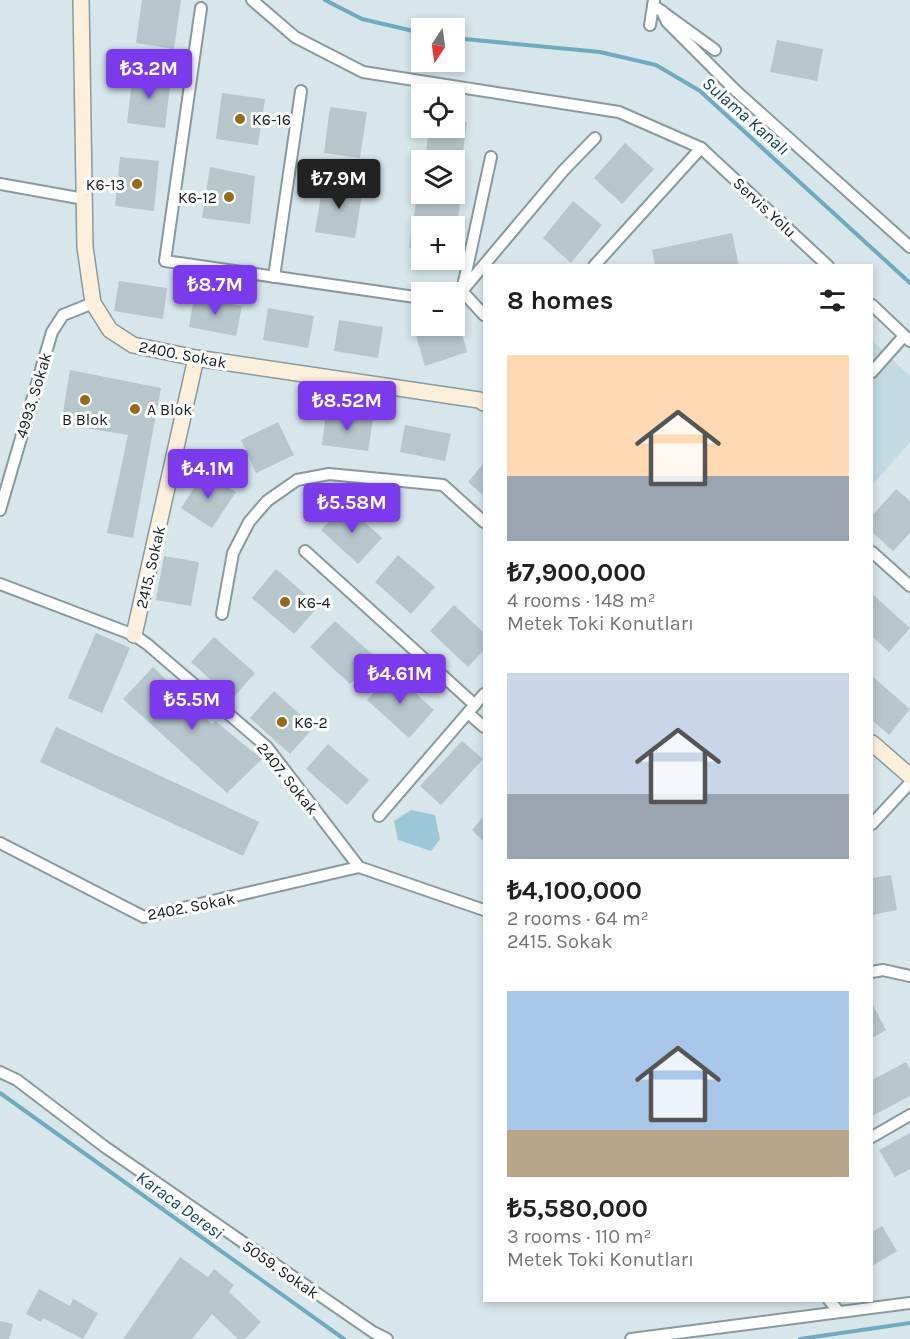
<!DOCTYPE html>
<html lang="en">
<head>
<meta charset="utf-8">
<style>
	body { margin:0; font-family:Karla,sans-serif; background:#f2f2f2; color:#202124; height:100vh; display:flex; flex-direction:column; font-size:22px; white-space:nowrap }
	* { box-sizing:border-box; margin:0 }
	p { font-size:20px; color:#757577 }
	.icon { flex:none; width:33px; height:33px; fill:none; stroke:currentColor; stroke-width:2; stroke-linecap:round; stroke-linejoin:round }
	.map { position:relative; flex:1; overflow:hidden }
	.panel { position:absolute; left:483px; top:264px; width:390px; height:1038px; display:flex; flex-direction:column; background:#fff; border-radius:0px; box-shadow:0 3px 9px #0003 }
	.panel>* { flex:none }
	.needle { width:39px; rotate:193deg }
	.buttons { position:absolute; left:411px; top:18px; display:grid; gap:12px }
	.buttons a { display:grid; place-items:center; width:54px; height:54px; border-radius:0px; background:#fff; box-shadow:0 3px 9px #0003; font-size:30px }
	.price { position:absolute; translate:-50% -51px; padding:0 14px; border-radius:6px; background:#7c3aed; color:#fff; font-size:20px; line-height:39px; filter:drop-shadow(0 2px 3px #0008) }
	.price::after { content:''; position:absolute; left:50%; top:36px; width:18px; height:14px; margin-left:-9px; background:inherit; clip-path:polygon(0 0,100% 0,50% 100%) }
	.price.current { background:#222; color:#fff }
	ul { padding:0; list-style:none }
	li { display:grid; align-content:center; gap:12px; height:318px; padding:0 24px }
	li span { display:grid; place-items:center; height:186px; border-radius:0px; color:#555 }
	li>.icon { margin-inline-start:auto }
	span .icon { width:108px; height:108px; fill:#fffc; stroke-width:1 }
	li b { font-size:26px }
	h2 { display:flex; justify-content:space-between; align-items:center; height:72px; padding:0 24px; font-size:26px }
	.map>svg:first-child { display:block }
	.built { fill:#c2dae3 }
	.green { fill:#9cc7d6 }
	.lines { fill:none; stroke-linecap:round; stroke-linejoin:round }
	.stream { stroke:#70aabe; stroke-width:4 }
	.building { fill:#b6c6cb }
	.street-casing { stroke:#8a999e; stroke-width:14 }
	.secondary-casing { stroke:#8a999e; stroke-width:18 }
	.street { stroke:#fff; stroke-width:10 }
	.secondary { stroke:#fcf0dd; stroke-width:15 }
	.poi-dot { fill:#966a17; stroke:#fff; stroke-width:2 }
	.labels { text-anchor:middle; stroke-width:6; stroke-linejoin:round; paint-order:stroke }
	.poi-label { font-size:16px; fill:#161c1e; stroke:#fff; text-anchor:start }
	.street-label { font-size:16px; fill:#161c1e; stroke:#fff }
	.water-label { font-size:18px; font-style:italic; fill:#134755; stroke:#fff }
</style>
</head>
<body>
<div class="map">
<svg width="910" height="1339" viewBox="0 0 910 1339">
	<rect width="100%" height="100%" fill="#d6e6eb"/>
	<polygon class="built" points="872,341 910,376 910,442 872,485"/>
	<polygon class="green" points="411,810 435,815 440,839 431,851 398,840 394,821"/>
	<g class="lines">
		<g class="stream">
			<polyline points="325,0 362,19 422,33"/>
			<polyline points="454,38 600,52 656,65 700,91 910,283"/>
			<polyline points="0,1093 344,1339"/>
			<polyline points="800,1339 910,1323"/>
		</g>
	</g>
	<g class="building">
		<polygon points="142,0 181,0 174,49 136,43"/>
		<polygon points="777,40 823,49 817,81 770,72"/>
		<polygon points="133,73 171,78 165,128 127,123"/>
		<polygon points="222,93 265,99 258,145 216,139"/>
		<polygon points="330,107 367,112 360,158 324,153"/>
		<polygon points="454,120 467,122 462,160 425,160 429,128 454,128"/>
		<polygon points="625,143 654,169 622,204 594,178"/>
		<polygon points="120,157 159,161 154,211 115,206"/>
		<polygon points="210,167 255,176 250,224 202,218"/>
		<polygon points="323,183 363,189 355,238 315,232"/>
		<polygon points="417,196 460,203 457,226 422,226 422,250 409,248"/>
		<polygon points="573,201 602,225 571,263 543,238"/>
		<polygon points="732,233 739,266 655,266 652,250"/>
		<polygon points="119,281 167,288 163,319 114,311"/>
		<polygon points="194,297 242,306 236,336 189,327"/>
		<polygon points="268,308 314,316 308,348 263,340"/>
		<polygon points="339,320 383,327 378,358 334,351"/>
		<polygon points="429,326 460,326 467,352 425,366 414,329"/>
		<polygon points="70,370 161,388 133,538 107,533 128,435 61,424"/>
		<polygon points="326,413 373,419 368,451 322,445"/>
		<polygon points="278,422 294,455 256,473 241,440"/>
		<polygon points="405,425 451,434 445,461 400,452"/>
		<polygon points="484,463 484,496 468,482"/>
		<polygon points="205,472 236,492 212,528 181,508"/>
		<polygon points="896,489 910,501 910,533 893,551 872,532 872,516"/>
		<polygon points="345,504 382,538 358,564 321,530"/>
		<polygon points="398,555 435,587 411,614 375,582"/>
		<polygon points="164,556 199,562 191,606 156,600"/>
		<polygon points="276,569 319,606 294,634 252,598"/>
		<polygon points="872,594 910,628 889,652 872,636"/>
		<polygon points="454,605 484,633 484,650 468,667 430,631"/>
		<polygon points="335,621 375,657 350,684 310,647"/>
		<polygon points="96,633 130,648 102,713 68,698"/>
		<polygon points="214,637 255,673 232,699 191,662"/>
		<polygon points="153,667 212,724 215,721 262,759 227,793 123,699"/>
		<polygon points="392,672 434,710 409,738 367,700"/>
		<polygon points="872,676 910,709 889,735 872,720"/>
		<polygon points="274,691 314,727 290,754 250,718"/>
		<polygon points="56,727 259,822 243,856 40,762"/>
		<polygon points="462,741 483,759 441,805 420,786"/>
		<polygon points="328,744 369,780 347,805 306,769"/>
		<polygon points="484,816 484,842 472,830"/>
		<polygon points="891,875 897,910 872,915 872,878"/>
		<polygon points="872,1003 886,1030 872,1038"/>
		<polygon points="906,1062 910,1069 910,1096 872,1116 872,1080"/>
		<polygon points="910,1133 910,1169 895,1177 879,1150"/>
		<polygon points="882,1226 897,1251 872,1266 872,1232"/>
		<polygon points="180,1257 208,1277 214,1269 234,1285 229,1292 261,1322 245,1339 238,1339 212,1314 192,1339 123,1339"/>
		<polygon points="39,1289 70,1306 73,1299 98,1313 83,1339 43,1318 41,1322 26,1314"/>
		<polygon points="0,1321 13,1324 9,1339 0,1339"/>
	</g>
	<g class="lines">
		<defs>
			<g id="street">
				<polyline points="252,0 295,37 363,72 619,112 701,148 828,266"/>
				<polyline points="653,5 715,50"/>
				<polyline points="201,8 165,261 422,298"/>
				<polyline points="662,11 667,22 736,91 910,247"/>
				<polyline points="650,25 654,0"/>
				<polyline points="0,184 84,199"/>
				<polyline points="594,266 701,148"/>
				<polyline points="274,277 301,91"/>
				<polyline points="454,293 462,291 563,171 595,138"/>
				<polyline points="872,305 910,341"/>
				<polyline points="484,315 462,291 491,157"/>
				<polyline points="872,372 904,336"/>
				<polyline points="0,510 52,332 63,315 93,303"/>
				<polyline points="305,551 475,705"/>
				<polyline points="872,552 910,586"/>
				<polyline points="0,584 134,635 147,644 267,747 359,867 484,910"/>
				<polyline points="222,614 233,553 249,522 267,501 297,480 329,474 443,485 484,522"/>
				<polyline points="468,713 484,727"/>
				<polyline points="379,816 484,694"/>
				<polyline points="872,824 910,783"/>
				<polyline points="0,843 144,917 359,867"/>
				<polyline points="872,972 883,970 910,976"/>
				<polyline points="0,1072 17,1080 105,1147 373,1332 387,1339"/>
				<polyline points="872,1137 910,1115"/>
				<polyline points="829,1300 839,1312"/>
				<polyline points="631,1339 910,1303"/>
			</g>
			<g id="secondary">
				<polyline points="81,0 85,247 93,303 110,330 133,345 196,358 479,400 484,403"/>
				<polyline points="134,635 196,358"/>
				<polyline points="872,743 910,776"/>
			</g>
		</defs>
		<use href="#street" class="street-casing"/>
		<use href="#secondary" class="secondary-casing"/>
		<use href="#street" class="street"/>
		<use href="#secondary" class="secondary"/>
	</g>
	<g class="poi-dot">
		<circle cx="240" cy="119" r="6"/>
		<circle cx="137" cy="184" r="6"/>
		<circle cx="229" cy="197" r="6"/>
		<circle cx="85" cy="400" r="6"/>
		<circle cx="135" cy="409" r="6"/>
		<circle cx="285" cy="602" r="6"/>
		<circle cx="282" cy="722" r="6"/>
	</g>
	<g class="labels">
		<g class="poi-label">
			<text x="252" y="125">K6-16</text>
			<text x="125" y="190" text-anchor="end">K6-13</text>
			<text x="217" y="203" text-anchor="end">K6-12</text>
			<text x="147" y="415">A Blok</text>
			<text x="85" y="425" text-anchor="middle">B Blok</text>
			<text x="297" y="608">K6-4</text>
			<text x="294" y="728">K6-2</text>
		</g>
		<g class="street-label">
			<text transform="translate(765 207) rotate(43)" y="6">Servis Yolu</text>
			<text transform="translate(183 354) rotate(11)" y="6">2400. Sokak</text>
			<text transform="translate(33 395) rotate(-73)" y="6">4993. Sokak</text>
			<text transform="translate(150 567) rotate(-77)" y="6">2415. Sokak</text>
			<text transform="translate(288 778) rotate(51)" y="6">2407. Sokak</text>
			<text transform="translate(191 906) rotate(-11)" y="6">2402. Sokak</text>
			<text transform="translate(281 1269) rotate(35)" y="6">5059. Sokak</text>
		</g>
		<g class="water-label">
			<text transform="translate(746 116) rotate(41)" y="6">Sulama Kanalı</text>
			<text transform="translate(180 1205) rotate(36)" y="6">Karaca Deresi</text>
		</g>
	</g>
</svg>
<div class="buttons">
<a><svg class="needle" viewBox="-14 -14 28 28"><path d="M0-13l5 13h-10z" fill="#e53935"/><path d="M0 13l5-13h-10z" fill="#757577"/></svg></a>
<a><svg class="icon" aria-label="locate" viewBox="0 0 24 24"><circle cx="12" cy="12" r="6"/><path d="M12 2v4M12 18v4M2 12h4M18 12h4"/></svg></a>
<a><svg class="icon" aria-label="layers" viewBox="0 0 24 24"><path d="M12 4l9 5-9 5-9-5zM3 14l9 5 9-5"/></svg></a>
<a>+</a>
<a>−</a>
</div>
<b class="price" style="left:149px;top:100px">₺3.2M</b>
<b class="price current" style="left:339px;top:210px">₺7.9M</b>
<b class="price" style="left:215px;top:316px">₺8.7M</b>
<b class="price" style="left:347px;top:432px">₺8.52M</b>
<b class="price" style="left:208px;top:500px">₺4.1M</b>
<b class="price" style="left:352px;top:534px">₺5.58M</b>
<b class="price" style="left:400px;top:705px">₺4.61M</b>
<b class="price" style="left:192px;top:731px">₺5.5M</b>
<section class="panel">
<h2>8 homes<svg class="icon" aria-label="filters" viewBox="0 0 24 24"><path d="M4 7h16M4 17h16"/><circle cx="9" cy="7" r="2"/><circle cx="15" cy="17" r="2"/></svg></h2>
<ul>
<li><span style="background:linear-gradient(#ffd9b3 65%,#9aa5b1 0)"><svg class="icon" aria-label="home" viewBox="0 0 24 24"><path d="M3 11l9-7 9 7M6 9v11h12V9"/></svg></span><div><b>₺7,900,000</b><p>4 rooms · 148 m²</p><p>Metek Toki Konutları</p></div></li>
<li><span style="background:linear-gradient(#c9d6e8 65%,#9aa5b1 0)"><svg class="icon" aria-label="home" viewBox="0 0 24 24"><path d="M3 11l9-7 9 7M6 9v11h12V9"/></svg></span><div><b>₺4,100,000</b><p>2 rooms · 64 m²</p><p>2415. Sokak</p></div></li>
<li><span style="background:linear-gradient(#a9c7e8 75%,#b9a48a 0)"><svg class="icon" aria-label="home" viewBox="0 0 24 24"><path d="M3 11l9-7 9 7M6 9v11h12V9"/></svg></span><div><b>₺5,580,000</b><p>3 rooms · 110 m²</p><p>Metek Toki Konutları</p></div></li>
</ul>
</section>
</div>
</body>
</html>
